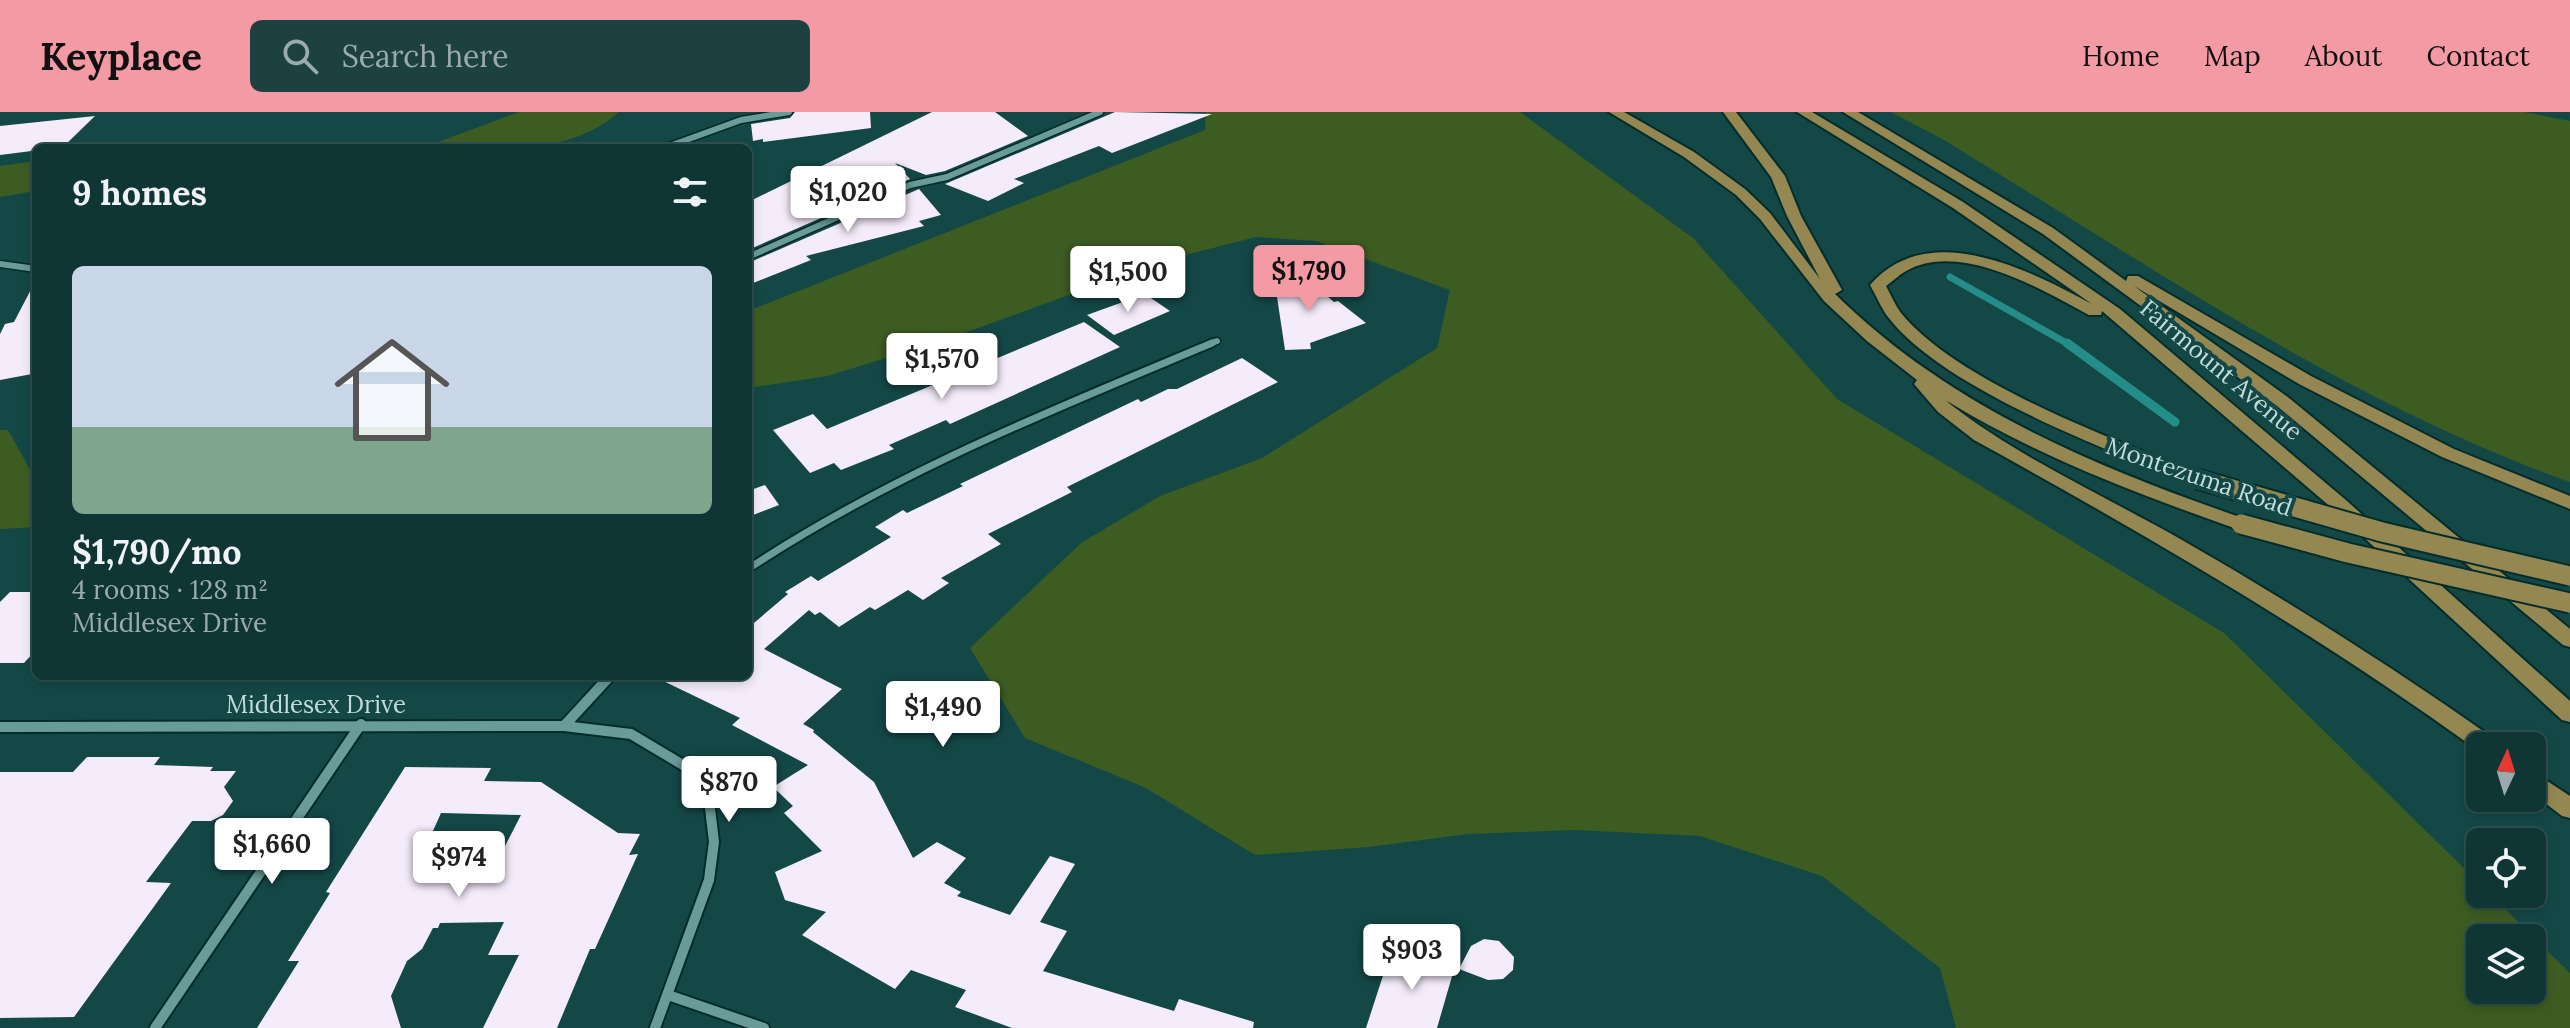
<!DOCTYPE html>
<html lang="en">
<head>
<meta charset="utf-8">
<style>
	body { margin:0; font-family:Lora,serif; background:#1d4141; color:#f1f3f6; height:100vh; display:flex; flex-direction:column; font-size:30px; white-space:nowrap }
	* { box-sizing:border-box; margin:0 }
	p { font-size:26px; color:#9babad }
	.icon { flex:none; width:44px; height:44px; fill:none; stroke:currentColor; stroke-width:2; stroke-linecap:round; stroke-linejoin:round }
	.map { position:relative; flex:1; overflow:hidden }
	.panel { position:absolute; left:32px; top:32px; width:720px; height:536px; display:flex; flex-direction:column; background:#0f3635; border-radius:12px; box-shadow:0 4px 12px #0003,0 0 0 2px #2f5050 }
	.panel>* { flex:none }
	.needle { width:52px; rotate:4deg }
	.buttons { position:absolute; left:2466px; top:620px; display:grid; gap:16px }
	.buttons a { display:grid; place-items:center; width:80px; height:80px; border-radius:12px; background:#0f3635; box-shadow:0 4px 12px #0003,0 0 0 2px #2f5050; font-size:40px }
	.price { position:absolute; translate:-50% -68px; padding:0 18px; border-radius:8px; background:#fff; color:#222; font-size:26px; line-height:52px; filter:drop-shadow(0 2px 4px #0008) }
	.price::after { content:''; position:absolute; left:50%; top:48px; width:24px; height:18px; margin-left:-12px; background:inherit; clip-path:polygon(0 0,100% 0,50% 100%) }
	.price.on { background:#f49aa4; color:#111 }
	ul { padding:0; list-style:none }
	li { display:grid; align-content:center; gap:16px; height:424px; padding:0 40px }
	li+li { border-top:2px solid #2f5050 }
	li span { display:grid; place-items:center; height:248px; border-radius:12px; color:#555 }
	li>.icon { margin-inline-start:auto }
	span .icon { width:144px; height:144px; fill:#fffc; stroke-width:1 }
	li b { font-size:34px }
	h2 { display:flex; justify-content:space-between; align-items:center; height:96px; padding:0 40px; font-size:34px }
	header { display:flex; align-items:center; gap:48px; box-sizing:border-box; height:112px; padding:0 40px; background:#f49aa4; color:#111 }
	header strong { font-size:38px }
	nav { display:flex; gap:44px; margin-inline-start:auto; font-size:28px }
	.search { width:560px; height:72px; background:#1d4141; display:flex; align-items:center; gap:20px; box-sizing:border-box; padding:0 28px; border-radius:12px; color:#9babad; font-size:30px }
	.map>svg:first-child { display:block }
	.green { fill:#3d5c22; fill-rule:evenodd }
	.lines { fill:none; stroke-linecap:round; stroke-linejoin:round }
	.stream-far1 { stroke:#248c89; stroke-width:7 }
	.stream { stroke:#248c89; stroke-width:9 }
	.building { fill:#f5ecfb; fill-rule:evenodd }
	.street-far2-casing { stroke:#042c2b; stroke-width:9 }
	.street-far1-casing { stroke:#042c2b; stroke-width:11 }
	.street-casing { stroke:#042c2b; stroke-width:14 }
	.primary-casing { stroke:#042c2b; stroke-width:4 }
	.street-far2 { stroke:#699b99; stroke-width:6 }
	.street-far1 { stroke:#699b99; stroke-width:7 }
	.street { stroke:#699b99; stroke-width:10 }
	.primary { fill:#948752; fill-rule:evenodd }
	.primary-bridge-casing { stroke:#042c2b; stroke-width:23; stroke-linecap:butt }
	.primary-bridge { stroke:#948752; stroke-width:19 }
	.labels { text-anchor:middle; stroke-width:8; stroke-linejoin:round; paint-order:stroke }
	.street-label { font-size:24px; fill:#c3dcdb; stroke:#144847 }
</style>
</head>
<body>
<header>
<strong>Keyplace</strong>
<div class="search"><svg class="icon" aria-label="search" viewBox="0 0 24 24"><circle cx="10" cy="10" r="6"/><path d="M15 15l6 6"/></svg>Search here</div>
<nav><a>Home</a><a>Map</a><a>About</a><a>Contact</a></nav>
</header>
<div class="map">
<svg width="2570" height="916" viewBox="0 0 2570 916">
	<rect width="100%" height="100%" fill="#144847"/>
	<g class="green">
		<path d="M 519,0 L 619,0 C 566,47 488,36 422,36 Z"/>
		<path d="M 1206,0 L 1520,0 L 1693,126 L 1837,287 L 2224,521 L 2480,772 L 2480,782 L 2490,782 L 2570,861 L 2570,916 L 1956,916 L 1940,856 L 1822,764 L 1700,724 L 1574,718 L 1468,722 L 1369,735 L 1255,743 L 1146,676 L 1025,626 L 970,536 L 1081,431 L 1160,384 L 1262,346 L 1437,236 L 1450,178 L 1316,129 L 1256,125 L 1162,149 L 962,222 L 828,264 L 748,276 L 748,199 L 1205,18 ZM 2480,826 L 2532,826 L 2532,878 L 2480,878 Z"/>
		<path d="M 1891,0 L 2524,0 L 2570,9 L 2570,370 C 2345,290 2146,151 1944,28 Z"/>
		<polygon points="36,49 36,79 0,85 0,54"/>
		<polygon points="0,318 8,318 36,368 36,415 0,417"/>
	</g>
	<g class="lines">
		<polyline class="stream-far1" points="1950,165 2070,233"/>
		<polyline class="stream" points="2067,231 2175,310"/>
	</g>
	<g class="building">
		<polygon points="795,0 870,0 871,16 763,30 763,27 753,29 751,12 790,6"/>
		<polygon points="932,0 995,0 1028,24 945,59 926,63 895,51 910,67 748,138 748,90"/>
		<polygon points="1115,0 1212,2 1112,41 1099,34 1014,67 1024,71 988,89 945,72"/>
		<polygon points="95,4 63,35 0,43 0,14"/>
		<polygon points="919,77 941,103 919,109 924,114 806,144 811,148 748,173 748,151"/>
		<polygon points="1303,164 1334,190 1338,189 1366,211 1310,231 1311,237 1285,238 1274,165"/>
		<polygon points="36,168 36,253 32,262 0,268 0,222 5,212 14,210"/>
		<polygon points="1145,182 1170,199 1114,223 1087,203"/>
		<polygon points="1084,210 1120,235 950,312 946,308 889,333 894,337 841,358 834,351 810,361 773,318 813,302 827,317"/>
		<polygon points="1242,246 1278,270 1067,375 1072,380 988,422 1001,432 941,466 949,471 923,488 908,478 875,498 870,495 839,515 820,500 815,503 809,498 764,537 842,577 803,612 814,618 813,620 874,670 913,746 937,730 966,746 944,771 961,780 957,784 1010,803 1050,744 1075,752 1040,810 1067,819 1043,859 1174,899 1179,887 1254,910 1253,916 1012,916 955,895 966,878 911,858 895,877 802,823 826,800 785,788 775,760 822,739 784,701 793,694 773,675 808,653 732,613 740,606 653,564 748,564 748,516 788,482 785,480 811,464 818,469 891,425 875,415 903,398 907,401 963,374 960,372 1138,287 1141,290 1168,277 1177,277"/>
		<polygon points="765,373 779,393 748,405 748,379"/>
		<polygon points="10,480 36,480 36,538 24,551 0,551 0,490"/>
		<polygon points="87,645 160,645 154,653 213,655 210,659 236,659 224,675 233,689 223,703 211,709 192,709 146,770 171,771 74,905 0,906 0,660 73,660"/>
		<path d="M 405,655 L 491,656 L 484,669 L 541,670 L 618,721 L 640,722 L 629,743 L 638,742 L 595,837 L 590,837 L 557,916 L 483,916 L 519,843 L 488,843 L 504,810 L 440,811 L 438,816 L 433,816 L 422,837 L 407,849 L 391,884 L 401,916 L 257,916 L 299,849 L 288,849 L 330,781 L 326,780 ZM 441,701 L 521,703 L 486,771 L 429,769 L 440,750 L 419,750 Z"/>
		<polygon points="1484,827 1499,829 1514,845 1513,858 1503,867 1488,868 1459,857 1471,834"/>
		<polygon points="1426,838 1457,847 1437,916 1366,916 1391,839 1423,848"/>
	</g>
	<g class="lines">
		<defs>
			<g id="street-far2">
				<polyline points="664,36 741,8 789,0"/>
				<polyline points="748,145 910,73 947,65 1100,0"/>
				<polyline points="0,152 36,157"/>
				<polyline points="1207,233 1217,229"/>
			</g>
			<path id="street-far1" d="M 748,457 C 893,361 1052,298 1212,231"/>
			<g id="street">
				<polyline points="564,614 610,564"/>
				<polyline points="0,615 564,614 631,622 688,656 709,688 714,730 709,768 655,916"/>
				<polyline points="668,883 764,916"/>
				<polyline points="155,916 361,612"/>
			</g>
			<g id="primary">
				<path d="M 1609,0 L 1624,0 L 1694,40 L 1745,77 L 1770,101 L 1820,167 L 1787,104 L 1771,65 L 1723,0 L 1736,0 L 1785,64 L 1801,104 L 1842,178 L 1835,182 C 1951,296 2096,355 2248,408 L 2251,412 L 2241,418 L 2234,416 C 2135,381 2037,344 1947,289 L 1950,292 C 2021,347 2105,384 2182,428 C 2290,490 2394,556 2496,628 L 2499,634 L 2480,634 L 2480,640 C 2319,523 2148,424 1974,328 L 1938,300 L 1914,272 L 1917,268 L 1867,229 L 1824,189 L 1760,107 L 1736,83 L 1684,45 Z"/>
				<path d="M 1797,0 L 1812,0 L 1963,90 L 2120,197 L 2347,389 L 2570,589 L 2570,610 L 2562,608 L 2333,397 L 2102,199 L 2101,203 L 2089,203 C 2042,178 1960,128 1906,159 C 1899,163 1893,169 1886,174 C 1891,183 1895,193 1901,201 C 1958,271 2119,330 2204,363 L 2206,367 L 2204,371 L 2190,371 C 2107,338 1942,276 1888,205 C 1881,196 1876,183 1870,173 C 1929,105 2030,159 2092,192 L 1953,96 Z"/>
				<polygon points="1843,0 1858,0 2053,116 2126,169 2128,164 2138,164 2311,264 2454,337 2570,384 2570,397 2442,345 2299,272 2134,174 2289,286 2570,517 2570,535 2563,533 2277,294 2043,122"/>
				<polygon points="2532,659 2570,684 2570,706 2562,704 2532,681"/>
			</g>
		</defs>
		<use href="#street-far2" class="street-far2-casing"/>
		<use href="#street-far1" class="street-far1-casing"/>
		<use href="#street" class="street-casing"/>
		<use href="#primary" class="primary-casing"/>
		<use href="#street-far2" class="street-far2"/>
		<use href="#street-far1" class="street-far1"/>
		<use href="#street" class="street"/>
		<use href="#primary" class="primary"/>
		<defs>
			<g id="primary-bridge">
				<polyline points="2197,367 2382,420 2570,464"/>
				<polyline points="2241,412 2348,441 2570,491"/>
			</g>
		</defs>
		<use href="#primary-bridge" class="primary-bridge-casing"/>
		<use href="#primary-bridge" class="primary-bridge"/>
	</g>
	<g class="labels">
		<g class="street-label">
			<text transform="translate(2221 258) rotate(40)" y="8">Fairmount Avenue</text>
			<text transform="translate(2199 365) rotate(19)" y="8">Montezuma Road</text>
			<text x="316" y="601">Middlesex Drive</text>
		</g>
	</g>
</svg>
<div class="buttons">
<a><svg class="needle" viewBox="-14 -14 28 28"><path d="M0-13l5 13h-10z" fill="#e53935"/><path d="M0 13l5-13h-10z" fill="#9babad"/></svg></a>
<a><svg class="icon" aria-label="locate" viewBox="0 0 24 24"><circle cx="12" cy="12" r="6"/><path d="M12 2v4M12 18v4M2 12h4M18 12h4"/></svg></a>
<a><svg class="icon" aria-label="layers" viewBox="0 0 24 24"><path d="M12 4l9 5-9 5-9-5zM3 14l9 5 9-5"/></svg></a>
</div>
<b class="price" style="left:848px;top:122px">$1,020</b>
<b class="price on" style="left:1309px;top:201px">$1,790</b>
<b class="price" style="left:1128px;top:202px">$1,500</b>
<b class="price" style="left:942px;top:289px">$1,570</b>
<b class="price" style="left:943px;top:637px">$1,490</b>
<b class="price" style="left:729px;top:712px">$870</b>
<b class="price" style="left:272px;top:774px">$1,660</b>
<b class="price" style="left:459px;top:787px">$974</b>
<b class="price" style="left:1412px;top:880px">$903</b>
<section class="panel">
<h2>9 homes<svg class="icon" aria-label="filters" viewBox="0 0 24 24"><path d="M4 7h16M4 17h16"/><circle cx="9" cy="7" r="2"/><circle cx="15" cy="17" r="2"/></svg></h2>
<ul>
<li><span style="background:linear-gradient(#c9d6e8 65%,#7fa58c 0)"><svg class="icon" aria-label="home" viewBox="0 0 24 24"><path d="M3 11l9-7 9 7M6 9v11h12V9"/></svg></span><div><b>$1,790/mo</b><p>4 rooms · 128 m²</p><p>Middlesex Drive</p></div></li>
</ul>
</section>
</div>
</body>
</html>
